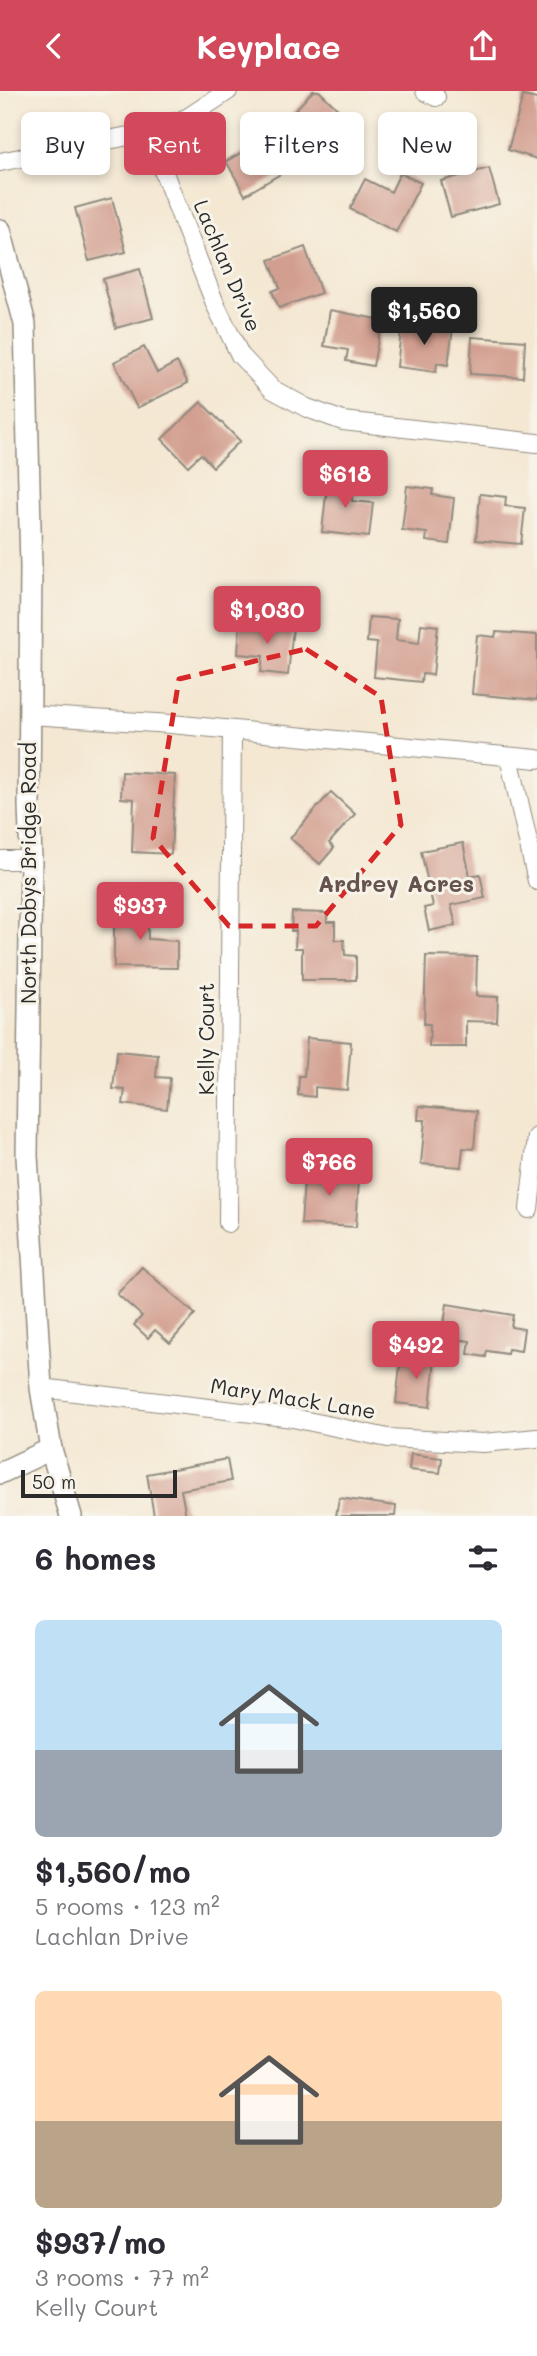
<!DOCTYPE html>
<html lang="en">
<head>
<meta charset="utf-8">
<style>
	body { margin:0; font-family:Mali,sans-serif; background:#f2f2f3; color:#2b2b33; height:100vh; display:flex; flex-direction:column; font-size:26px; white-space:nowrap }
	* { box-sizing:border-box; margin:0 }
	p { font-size:23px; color:#7c7c81 }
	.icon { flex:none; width:38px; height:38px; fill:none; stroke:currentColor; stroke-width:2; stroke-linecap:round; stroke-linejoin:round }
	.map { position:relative; height:1425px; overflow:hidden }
	.drawer { display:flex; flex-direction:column; background:#fff; flex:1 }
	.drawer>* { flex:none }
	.top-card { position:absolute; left:21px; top:21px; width:495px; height:63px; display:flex; gap:14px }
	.scale { position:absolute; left:21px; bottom:18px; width:156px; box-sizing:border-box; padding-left:7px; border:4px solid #2b2b2b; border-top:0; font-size:19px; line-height:24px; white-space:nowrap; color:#2b2b2b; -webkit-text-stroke:5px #f7f3e8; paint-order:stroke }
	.price { position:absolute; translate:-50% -60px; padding:0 16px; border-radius:7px; background:#d1495b; color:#fff; font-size:23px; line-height:46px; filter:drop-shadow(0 2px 4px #0008) }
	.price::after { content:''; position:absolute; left:50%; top:42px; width:21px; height:16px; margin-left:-10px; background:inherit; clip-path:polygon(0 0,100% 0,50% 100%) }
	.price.active { background:#222; color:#fff }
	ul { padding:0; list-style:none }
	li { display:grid; align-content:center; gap:14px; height:371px; padding:0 35px }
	li span { display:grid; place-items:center; height:217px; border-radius:10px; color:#555 }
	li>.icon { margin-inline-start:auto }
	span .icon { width:126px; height:126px; fill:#fffc; stroke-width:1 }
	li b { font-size:30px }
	h2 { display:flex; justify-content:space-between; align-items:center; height:84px; padding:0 35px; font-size:30px }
	.tag { padding:0 24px; border-radius:10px; background:#fff; box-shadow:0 4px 10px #0003; font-size:24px; line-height:63px }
	.tag.active { background:#d1495b; color:#fff }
	header { display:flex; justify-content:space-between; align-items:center; height:91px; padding:0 35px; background:#d1495b; color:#fff; font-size:32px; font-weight:800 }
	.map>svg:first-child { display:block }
	.building { fill:#d29e8f }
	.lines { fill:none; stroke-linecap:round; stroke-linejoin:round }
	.minor-casing { stroke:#908a7f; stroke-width:20 }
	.tertiary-casing { stroke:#908a7f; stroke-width:24 }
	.minor { stroke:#fff; stroke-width:18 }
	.tertiary { stroke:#fff; stroke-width:21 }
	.marked { fill:none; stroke:#d62828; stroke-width:5; stroke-dasharray:14 9; stroke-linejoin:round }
	.labels { text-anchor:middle; stroke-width:6; stroke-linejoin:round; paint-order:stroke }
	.street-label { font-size:21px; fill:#2b2b2b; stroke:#f7f3e8 }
	.neighbourhood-label { font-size:23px; font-weight:bold; fill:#65534e; stroke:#f7f3e8 }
</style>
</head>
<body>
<header><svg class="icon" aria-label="back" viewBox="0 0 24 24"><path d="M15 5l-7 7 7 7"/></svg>Keyplace<svg class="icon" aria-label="share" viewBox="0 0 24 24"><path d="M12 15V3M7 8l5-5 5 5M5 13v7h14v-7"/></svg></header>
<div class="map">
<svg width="537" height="1425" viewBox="0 0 537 1425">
	<rect width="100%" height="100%" fill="#f7f3e8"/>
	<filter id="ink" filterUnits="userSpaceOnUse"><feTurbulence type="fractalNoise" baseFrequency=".0143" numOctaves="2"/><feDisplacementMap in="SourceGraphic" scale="14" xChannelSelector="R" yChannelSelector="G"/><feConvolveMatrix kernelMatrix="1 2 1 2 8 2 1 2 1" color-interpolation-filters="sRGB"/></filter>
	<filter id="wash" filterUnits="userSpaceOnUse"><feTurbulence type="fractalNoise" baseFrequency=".00686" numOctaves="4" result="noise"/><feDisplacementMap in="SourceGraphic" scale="28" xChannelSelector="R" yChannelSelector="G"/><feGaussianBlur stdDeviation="1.57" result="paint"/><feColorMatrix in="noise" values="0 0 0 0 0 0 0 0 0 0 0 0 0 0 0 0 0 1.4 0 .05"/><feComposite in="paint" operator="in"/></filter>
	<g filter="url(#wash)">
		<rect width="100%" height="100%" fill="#f4e8d3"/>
		<g id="blocks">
			<g class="building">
				<polygon points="313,0 319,0 345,25 307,66 277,38"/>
				<polygon points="523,5 537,8 537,68 508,59"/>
				<polygon points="270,46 289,78 245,104 226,70"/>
				<polygon points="489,77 499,113 451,126 441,90"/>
				<polygon points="400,82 421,92 396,141 350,118 365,88 391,101"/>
				<polygon points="112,107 126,161 89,170 75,117"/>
				<polygon points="305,156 321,202 279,217 272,200 280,197 269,169"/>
				<polygon points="140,178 153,227 116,237 103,188"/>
				<polygon points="330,219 382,229 373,275 346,270 348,259 324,255"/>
				<polygon points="402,231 453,237 448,274 437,272 436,281 397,276"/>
				<polygon points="472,246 525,250 523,286 470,283"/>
				<polygon points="144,256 157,282 177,271 188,292 137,317 114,271"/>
				<polygon points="201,311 240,350 213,376 201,363 188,375 162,348"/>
				<polygon points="328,385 355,388 352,410 373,412 369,446 322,441"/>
				<polygon points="407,395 433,398 432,404 454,407 449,453 426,450 427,442 402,439"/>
				<polygon points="480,403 506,406 505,415 525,417 521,453 476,449"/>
				<polygon points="369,526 398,528 396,549 419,552 421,533 438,535 433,584 422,583 421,591 374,586 377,552 367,551"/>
				<polygon points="240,531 293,536 288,584 261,581 263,565 238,563"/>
				<polygon points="496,541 537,544 537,609 472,603 477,544 495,546"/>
				<polygon points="122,681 175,684 171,763 132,761 134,708 121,707"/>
				<polygon points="331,701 355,723 329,752 334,757 320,773 290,747"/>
				<polygon points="463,752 470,785 480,783 485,807 451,814 456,834 429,840 424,817 433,815 421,760"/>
				<polygon points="114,816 147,817 148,848 177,850 177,877 114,876"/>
				<polygon points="292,821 327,822 327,831 335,831 335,849 344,849 345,864 356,865 356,889 302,889 302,857 295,857 296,840 291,840"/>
				<polygon points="426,865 477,866 476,905 498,906 497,931 466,930 466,956 429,956 430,933 424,933"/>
				<polygon points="307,947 351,951 347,999 315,996 315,1006 298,1004 299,985 304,985"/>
				<polygon points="117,960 158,964 156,986 170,987 167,1018 123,1013 125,999 113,998"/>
				<polygon points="419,1015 477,1020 474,1058 463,1057 461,1076 421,1073 425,1029 418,1029"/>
				<polygon points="305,1075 348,1078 347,1088 359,1088 356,1136 301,1133"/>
				<polygon points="142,1176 195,1223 170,1252 155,1239 148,1247 134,1234 142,1225 117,1203"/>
				<polygon points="447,1213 513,1224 511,1236 524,1238 521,1260 508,1258 507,1263 487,1260 486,1266 468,1263 470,1250 442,1246"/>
				<polygon points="401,1265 435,1268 430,1316 396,1312"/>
				<polygon points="411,1363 442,1367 440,1382 409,1379"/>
				<polygon points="227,1368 231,1390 181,1399 186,1425 154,1425 147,1383"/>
				<polygon points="339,1407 396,1415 395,1425 336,1425"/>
			</g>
		</g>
	</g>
	<g filter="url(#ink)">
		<use href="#blocks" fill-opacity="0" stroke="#908a7f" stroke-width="2"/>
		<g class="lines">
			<defs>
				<g id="minor">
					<polyline points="425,0 436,6"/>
					<polyline points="148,41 216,215 240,264 272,298 307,317 343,330 537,352"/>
					<polyline points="0,71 148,41 187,27 228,0"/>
					<polyline points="30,624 171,633 537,668"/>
					<polyline points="509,666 537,790"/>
					<polyline points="0,769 31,769"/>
					<polyline points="529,1118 537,1046"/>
					<polyline points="228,1132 232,639"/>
					<polyline points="41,1297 293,1327 388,1347 483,1352 537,1347"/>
				</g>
				<g id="tertiary">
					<polyline points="0,139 25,233 31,476 29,714 31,769 27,1065 41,1297 51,1358 71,1425"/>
					<polyline points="0,1382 51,1358"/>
				</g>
			</defs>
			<use href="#minor" class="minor-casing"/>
			<use href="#tertiary" class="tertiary-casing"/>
			<use href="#minor" class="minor"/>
			<use href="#tertiary" class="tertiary"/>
		</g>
	</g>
	<path class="marked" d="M 306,558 L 381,606 L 401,734 L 316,835 L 229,835 L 153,747 L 179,588 Z"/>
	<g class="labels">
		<g class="street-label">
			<text transform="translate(227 175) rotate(67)" y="7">Lachlan Drive</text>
			<text transform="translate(29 782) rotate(-90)" y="7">North Dobys Bridge Road</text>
			<text transform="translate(207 948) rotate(-90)" y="7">Kelly Court</text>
			<text transform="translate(293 1308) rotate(9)" y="7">Mary Mack Lane</text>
		</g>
		<g class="neighbourhood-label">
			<text x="396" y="801">Ardrey Acres</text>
		</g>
	</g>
</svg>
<div class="scale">50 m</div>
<b class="price active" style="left:424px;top:256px">$1,560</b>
<b class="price" style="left:345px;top:419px">$618</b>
<b class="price" style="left:267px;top:555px">$1,030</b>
<b class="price" style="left:140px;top:851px">$937</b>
<b class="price" style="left:329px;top:1107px">$766</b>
<b class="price" style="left:416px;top:1290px">$492</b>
<div class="top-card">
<a class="tag">Buy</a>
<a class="tag active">Rent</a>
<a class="tag">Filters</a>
<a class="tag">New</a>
</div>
</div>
<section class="drawer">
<h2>6 homes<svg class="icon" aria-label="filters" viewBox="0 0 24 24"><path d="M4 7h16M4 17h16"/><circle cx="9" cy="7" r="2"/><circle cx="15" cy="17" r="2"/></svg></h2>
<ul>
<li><span style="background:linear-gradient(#bfe0f5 60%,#9aa5b1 0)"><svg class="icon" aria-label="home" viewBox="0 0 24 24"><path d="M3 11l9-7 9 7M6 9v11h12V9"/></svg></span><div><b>$1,560/mo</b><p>5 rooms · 123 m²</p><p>Lachlan Drive</p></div></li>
<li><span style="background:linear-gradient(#ffd9b3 60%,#b9a48a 0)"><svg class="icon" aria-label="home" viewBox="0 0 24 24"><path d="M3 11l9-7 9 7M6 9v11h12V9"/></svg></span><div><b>$937/mo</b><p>3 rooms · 77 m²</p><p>Kelly Court</p></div></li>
</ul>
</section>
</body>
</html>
